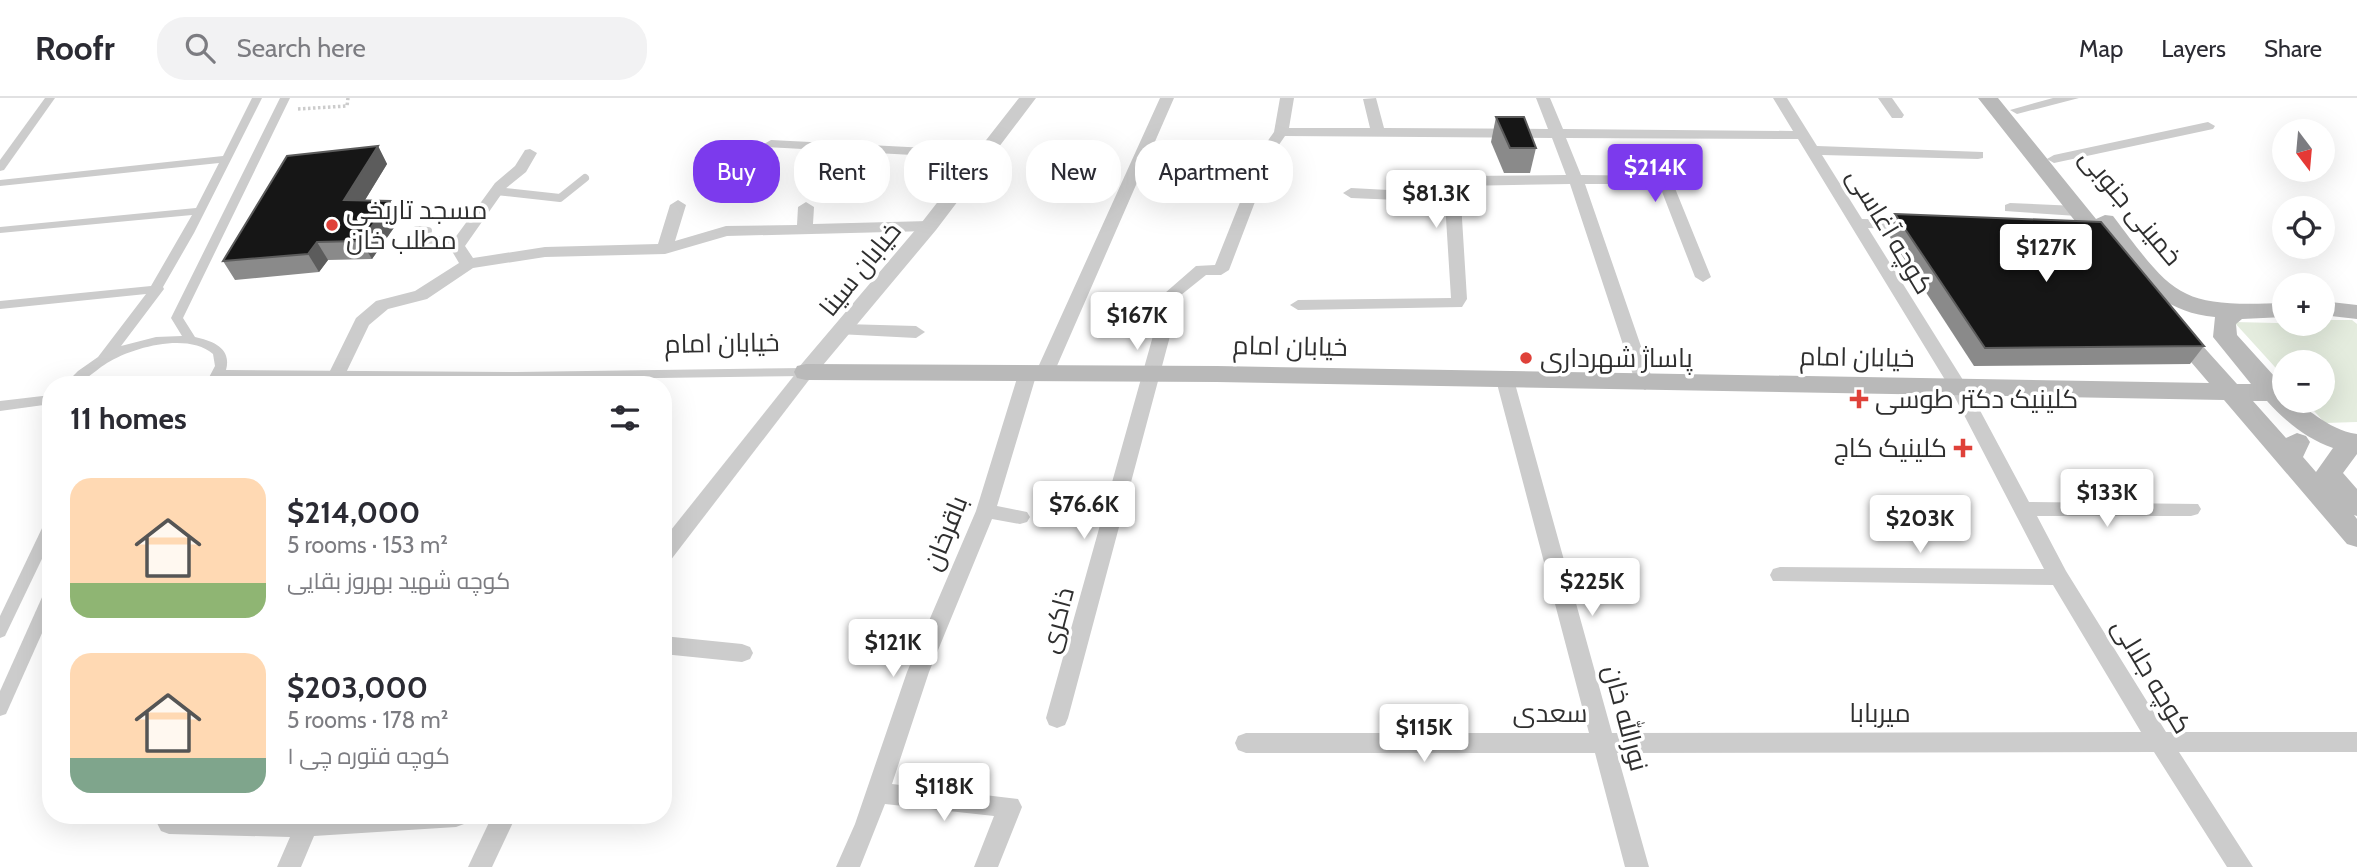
<!DOCTYPE html>
<html lang="en">
<head>
<meta charset="utf-8">
<style>
	body { margin:0; font-family:Cabin,Cairo,sans-serif; background:#f2f2f3; color:#2b2b33; height:100vh; display:flex; flex-direction:column; font-size:26px; white-space:nowrap }
	* { box-sizing:border-box; margin:0 }
	p { font-size:23px; color:#7c7c81 }
	.icon { flex:none; width:38px; height:38px; fill:none; stroke:currentColor; stroke-width:2; stroke-linecap:round; stroke-linejoin:round }
	.map { position:relative; flex:1; overflow:hidden }
	.sheet { position:absolute; left:42px; top:278px; width:630px; height:448px; display:flex; flex-direction:column; background:#fff; border-radius:28px; box-shadow:0 7px 28px #0002 }
	.sheet>* { flex:none }
	.hud { position:absolute; left:693px; top:42px; width:665px; height:63px; display:flex; gap:14px }
	.needle { width:46px; rotate:164deg }
	.tools { position:absolute; left:2272px; top:21px; display:grid; gap:14px }
	.tools a { display:grid; place-items:center; width:63px; height:63px; border-radius:50%; background:#fff; box-shadow:0 7px 28px #0002; font-size:35px }
	.price { position:absolute; translate:-50% -60px; padding:0 16px; border-radius:7px; background:#fff; color:#222; font-size:23px; line-height:46px; filter:drop-shadow(0 2px 4px #0008) }
	.price::after { content:''; position:absolute; left:50%; top:42px; width:21px; height:16px; margin-left:-10px; background:inherit; clip-path:polygon(0 0,100% 0,50% 100%) }
	.price.on { background:#7c3aed; color:#fff }
	ul { padding:0; list-style:none }
	li { display:flex; align-items:center; gap:21px; height:175px; padding:0 28px }
	li span { display:grid; place-items:center; flex:none; width:196px; height:140px; border-radius:21px; color:#555 }
	li>.icon { margin-inline-start:auto }
	span .icon { width:84px; height:84px; fill:#fffc; stroke-width:1 }
	li b { font-size:30px }
	h2 { display:flex; justify-content:space-between; align-items:center; height:84px; padding:0 28px; font-size:30px }
	.pill { padding:0 24px; border-radius:28px; background:#fff; box-shadow:0 7px 28px #0002; font-size:24px; line-height:63px }
	.pill.on { background:#7c3aed; color:#fff }
	header { display:flex; align-items:center; gap:42px; box-sizing:border-box; height:98px; padding:0 35px; background:#fff; border-bottom:2px solid #e1e1e2 }
	header strong { font-size:33px }
	nav { display:flex; gap:38px; margin-inline-start:auto; font-size:24px }
	.search { width:490px; height:63px; background:#f2f2f3; display:flex; align-items:center; gap:18px; box-sizing:border-box; padding:0 24px; border-radius:28px; color:#7c7c81; font-size:26px }
	.map>svg:first-child { display:block }
	.green { fill:#e4ecde }
	.lines { fill:none; stroke-linecap:round; stroke-linejoin:round }
	.path { stroke:#ccc; stroke-width:3.5; stroke-dasharray:2.5 2.5; stroke-linecap:butt }
	.service { stroke:#ccc; stroke-width:8 }
	.pedestrian { fill:#ccc; fill-rule:evenodd }
	.minor { fill:#ccc; fill-rule:evenodd }
	.tertiary { fill:#ccc; fill-rule:evenodd }
	.secondary { fill:#b9b9b9; fill-rule:evenodd }
	.wall { fill:#8a8a8a }
	.shaded-wall { fill:#5c5c5c }
	.building { fill:#161616; stroke:#5c5c5c; stroke-width:2 }
	.poi-dot { fill:#df4139; stroke:#fff; stroke-width:2.5 }
	.labels { text-anchor:middle; stroke-width:7; stroke-linejoin:round; paint-order:stroke }
	.street-label { font-size:26px; fill:#2f2f2f; stroke:#fff }
	.poi-label { font-size:26px; fill:#2f2f2f; stroke:#fff; text-anchor:start }
</style>
</head>
<body>
<header>
<strong>Roofr</strong>
<div class="search"><svg class="icon" aria-label="search" viewBox="0 0 24 24"><circle cx="10" cy="10" r="6"/><path d="M15 15l6 6"/></svg>Search here</div>
<nav><a>Map</a><a>Layers</a><a>Share</a></nav>
</header>
<div class="map">
<svg width="2357" height="769" viewBox="0 0 2357 769">
	<rect width="100%" height="100%" fill="#fff"/>
	<polygon class="green" points="2322,222 2352,222 2357,226 2357,324 2325,325 2305,303 2322,303 2322,264 2284,264 2284,279 2234,224 2322,226"/>
	<g class="lines">
		<polyline class="path" points="298,11 347,8 348,0"/>
		<g class="service">
			<polyline points="496,93 560,100 585,80"/>
			<polyline points="417,132 428,133 420,142 462,142"/>
		</g>
		<g class="pedestrian">
			<polygon points="45,0 55,0 4,72 0,73 0,62"/>
			<path d="M 252,0 L 262,0 L 194,135 L 163,189 L 164,191 L 121,248 L 156,239 L 182,238 L 171,220 L 280,0 L 290,0 L 183,220 L 195,239 C 213,243 232,250 226,272 L 516,274 L 806,270 L 812,274 L 806,278 L 516,282 L 222,280 L 219,287 L 205,287 L 215,268 L 213,256 C 188,234 133,249 107,265 C 91,275 84,287 64,287 L 78,273 L 98,259 L 146,196 L 0,211 L 0,203 L 151,188 L 192,117 L 0,135 L 0,129 L 196,110 L 219,65 L 0,88 L 0,82 L 223,58 Z"/>
			<polygon points="51,297 51,306 0,313 0,303"/>
			<polygon points="51,421 51,442 5,538 0,540 0,518 44,426 46,422"/>
			<polygon points="51,491 51,515 6,616 0,618 0,593 43,497 46,493"/>
		</g>
		<g class="minor">
			<polygon points="1160,0 1174,0 1053,277 1044,283 1036,278 997,408 1027,414 1030,419 1027,424 1020,426 992,421 929,574 892,686 1018,701 1022,709 998,769 974,769 994,718 885,706 860,769 836,769 855,726 907,574 976,413 1018,277 1027,271 1035,276"/>
			<polygon points="1280,0 1294,0 1289,30 1370,30 1363,1 1376,0 1384,30 1548,31 1536,0 1550,0 1563,31 1793,33 1773,0 1787,0 1817,48 1983,54 1983,60 1978,61 1822,57 1862,121 1916,122 1924,127 1916,132 1868,130 1968,290 2029,404 2198,406 2201,411 2198,416 2191,418 2037,418 2066,473 2166,634 2357,634 2357,654 2179,654 2253,769 2227,769 2154,654 1617,655 1649,769 1625,769 1595,655 1246,655 1238,652 1235,645 1238,638 1246,635 1589,635 1496,282 1505,276 1514,282 1612,635 2141,634 2053,487 1773,483 1770,477 1773,471 1780,469 2044,471 1950,290 1798,41 1566,40 1581,77 1670,78 1711,179 1703,184 1695,179 1659,86 1585,86 1654,286 1645,292 1636,286 1570,86 1460,88 1467,201 1462,209 1298,212 1290,207 1298,202 1451,200 1445,104 1351,100 1343,95 1351,90 1445,95 1447,83 1462,78 1566,77 1552,40 1285,38 1274,54 1229,172 1221,177 1206,177 1181,197 1068,620 1065,627 1057,630 1049,627 1046,620 1165,195 1196,168 1215,167 1260,54 1274,34"/>
			<polygon points="1878,0 1892,0 1904,17 1902,20 1892,20"/>
			<polygon points="2053,0 2079,0 2017,16 2010,12"/>
			<polygon points="2208,24 2215,28 2213,31 2054,65 2047,61 2054,57"/>
			<polygon points="771,42 986,53 993,57 986,61 766,49 764,46"/>
			<polygon points="530,51 537,55 526,74 505,91 465,148 473,160 545,149 658,146 670,107 678,102 686,107 675,143 726,128 797,127 798,109 806,104 814,109 813,126 929,123 937,128 929,133 727,138 665,156 545,159 473,170 427,201 388,211 369,227 343,281 331,281 328,277 356,220 376,203 415,193 459,165 449,148 495,85 515,68 525,52"/>
			<polygon points="2010,105 2077,108 2085,113 2077,118 2005,113 2005,107"/>
			<polygon points="844,226 916,228 925,234 916,240 838,236 835,232 838,228"/>
			<polygon points="806,268 812,270 815,274 812,278 670,463 663,465 663,442 800,270"/>
			<polygon points="663,538 742,546 750,549 753,555 750,561 742,564 663,556"/>
			<polygon points="160,718 468,718 464,726 456,729 314,738 301,769 277,769 290,739 169,736 161,733 157,725"/>
			<polygon points="492,718 516,718 492,769 468,769"/>
		</g>
		<polygon class="tertiary" points="1019,0 1036,0 936,132 813,279 799,279 796,274 799,269 922,124"/>
		<g class="secondary">
			<path d="M 1978,0 L 1998,0 L 2096,121 L 2105,117 L 2113,118 C 2175,200 2179,209 2284,205 L 2284,219 L 2242,221 L 2236,226 L 2237,237 L 2284,289 L 2284,303 C 2306,303 2324,332 2357,336 L 2357,356 L 2343,375 L 2357,391 L 2357,418 L 2354,417 L 2357,421 L 2357,449 L 2347,446 L 2224,302 L 1217,284 L 806,282 L 797,280 L 794,274 L 797,268 L 806,266 L 1217,268 L 2209,285 L 2162,230 L 2166,225 L 2182,225 L 2237,286 L 2251,286 L 2213,239 L 2215,219 C 2169,215 2144,190 2117,155 L 2101,156 ZM 2253,303 L 2267,303 C 2286,324 2307,341 2333,350 L 2316,374 L 2303,359 L 2310,344 L 2306,338 L 2297,335 L 2286,340 Z"/>
			<polygon points="2322,203 2357,207 2357,221 2322,217"/>
		</g>
	</g>
	<g class="wall">
		<polygon points="1496,19 1536,50 1530,75 1504,75 1491,44"/>
		<polygon points="378,48 387,66 365,102 400,121 372,161 328,162 319,174 235,182 223,163"/>
		<polygon points="1895,116 2204,248 2190,266 1974,268 1886,133"/>
	</g>
	<g class="shaded-wall">
		<polygon points="378,48 387,66 354,120 344,102"/>
		<polygon points="390,103 400,121 372,161 361,143"/>
		<polygon points="317,144 328,162 319,174 308,156"/>
	</g>
	<g class="building">
		<polygon points="1496,19 1524,19 1536,50 1510,50"/>
		<polygon points="378,48 344,102 390,103 361,143 317,144 308,156 223,163 287,58"/>
		<polygon points="1895,116 2101,124 2204,248 1985,250"/>
	</g>
	<g class="poi-dot">
		<circle cx="332" cy="127" r="7"/>
		<circle cx="1526" cy="260" r="7"/>
		<path d="M1855.5 290.5h7v7h7v7h-7v7h-7v-7h-7v-7h7z"/>
		<path d="M1959.5 339.5h7v7h7v7h-7v7h-7v-7h-7v-7h7z"/>
	</g>
	<g class="labels">
		<g class="street-label">
			<text transform="translate(2131 109) rotate(50)" y="9">خمینی جنوبی</text>
			<text transform="translate(1890 133) rotate(59)" y="9">کوچه آغاسی</text>
			<text transform="translate(860 171) rotate(-51)" y="9">خیابان سینا</text>
			<text transform="translate(722 245) rotate(-1)" y="9">خیابان امام</text>
			<text transform="translate(1290 248) rotate(1)" y="9">خیابان امام</text>
			<text transform="translate(1857 259) rotate(1)" y="9">خیابان امام</text>
			<text transform="translate(945 435) rotate(-68)" y="9">باقرخان</text>
			<text transform="translate(1057 522) rotate(-75)" y="9">ذاکری</text>
			<text transform="translate(2152 578) rotate(59)" y="9">کوچه جلالی</text>
			<text x="1550" y="624">سعدی</text>
			<text x="1880" y="624">میربابا</text>
			<text transform="translate(1626 620) rotate(75)" y="9">نورالله خان</text>
		</g>
		<g class="poi-label">
			<text x="346" y="121">مسجد تاریخی<tspan x="346" dy="30">مطلب خان</tspan></text>
			<text x="1540" y="269">پاساژ شهرداری</text>
			<text x="1875" y="310">کلینیک دکتر طوسی</text>
			<text x="1947" y="359" text-anchor="end">کلینیک کاج</text>
		</g>
	</g>
</svg>
<div class="tools">
<a><svg class="needle" viewBox="-14 -14 28 28"><path d="M0-13l5 13h-10z" fill="#e53935"/><path d="M0 13l5-13h-10z" fill="#7c7c81"/></svg></a>
<a><svg class="icon" aria-label="locate" viewBox="0 0 24 24"><circle cx="12" cy="12" r="6"/><path d="M12 2v4M12 18v4M2 12h4M18 12h4"/></svg></a>
<a>+</a>
<a>−</a>
</div>
<b class="price on" style="left:1655px;top:106px">$214K</b>
<b class="price" style="left:1436px;top:132px">$81.3K</b>
<b class="price" style="left:2046px;top:186px">$127K</b>
<b class="price" style="left:1137px;top:254px">$167K</b>
<b class="price" style="left:2107px;top:431px">$133K</b>
<b class="price" style="left:1084px;top:443px">$76.6K</b>
<b class="price" style="left:1920px;top:457px">$203K</b>
<b class="price" style="left:1592px;top:520px">$225K</b>
<b class="price" style="left:893px;top:581px">$121K</b>
<b class="price" style="left:1424px;top:666px">$115K</b>
<b class="price" style="left:944px;top:725px">$118K</b>
<div class="hud">
<a class="pill on">Buy</a>
<a class="pill">Rent</a>
<a class="pill">Filters</a>
<a class="pill">New</a>
<a class="pill">Apartment</a>
</div>
<section class="sheet">
<h2>11 homes<svg class="icon" aria-label="filters" viewBox="0 0 24 24"><path d="M4 7h16M4 17h16"/><circle cx="9" cy="7" r="2"/><circle cx="15" cy="17" r="2"/></svg></h2>
<ul>
<li><span style="background:linear-gradient(#ffd9b3 75%,#8fb573 0)"><svg class="icon" aria-label="home" viewBox="0 0 24 24"><path d="M3 11l9-7 9 7M6 9v11h12V9"/></svg></span><div><b>$214,000</b><p>5 rooms · 153 m²</p><p>کوچه شهید بهروز بقایی</p></div></li>
<li><span style="background:linear-gradient(#ffd9b3 75%,#7fa58c 0)"><svg class="icon" aria-label="home" viewBox="0 0 24 24"><path d="M3 11l9-7 9 7M6 9v11h12V9"/></svg></span><div><b>$203,000</b><p>5 rooms · 178 m²</p><p>کوچه فتوره چی ۱</p></div></li>
</ul>
</section>
</div>
</body>
</html>
